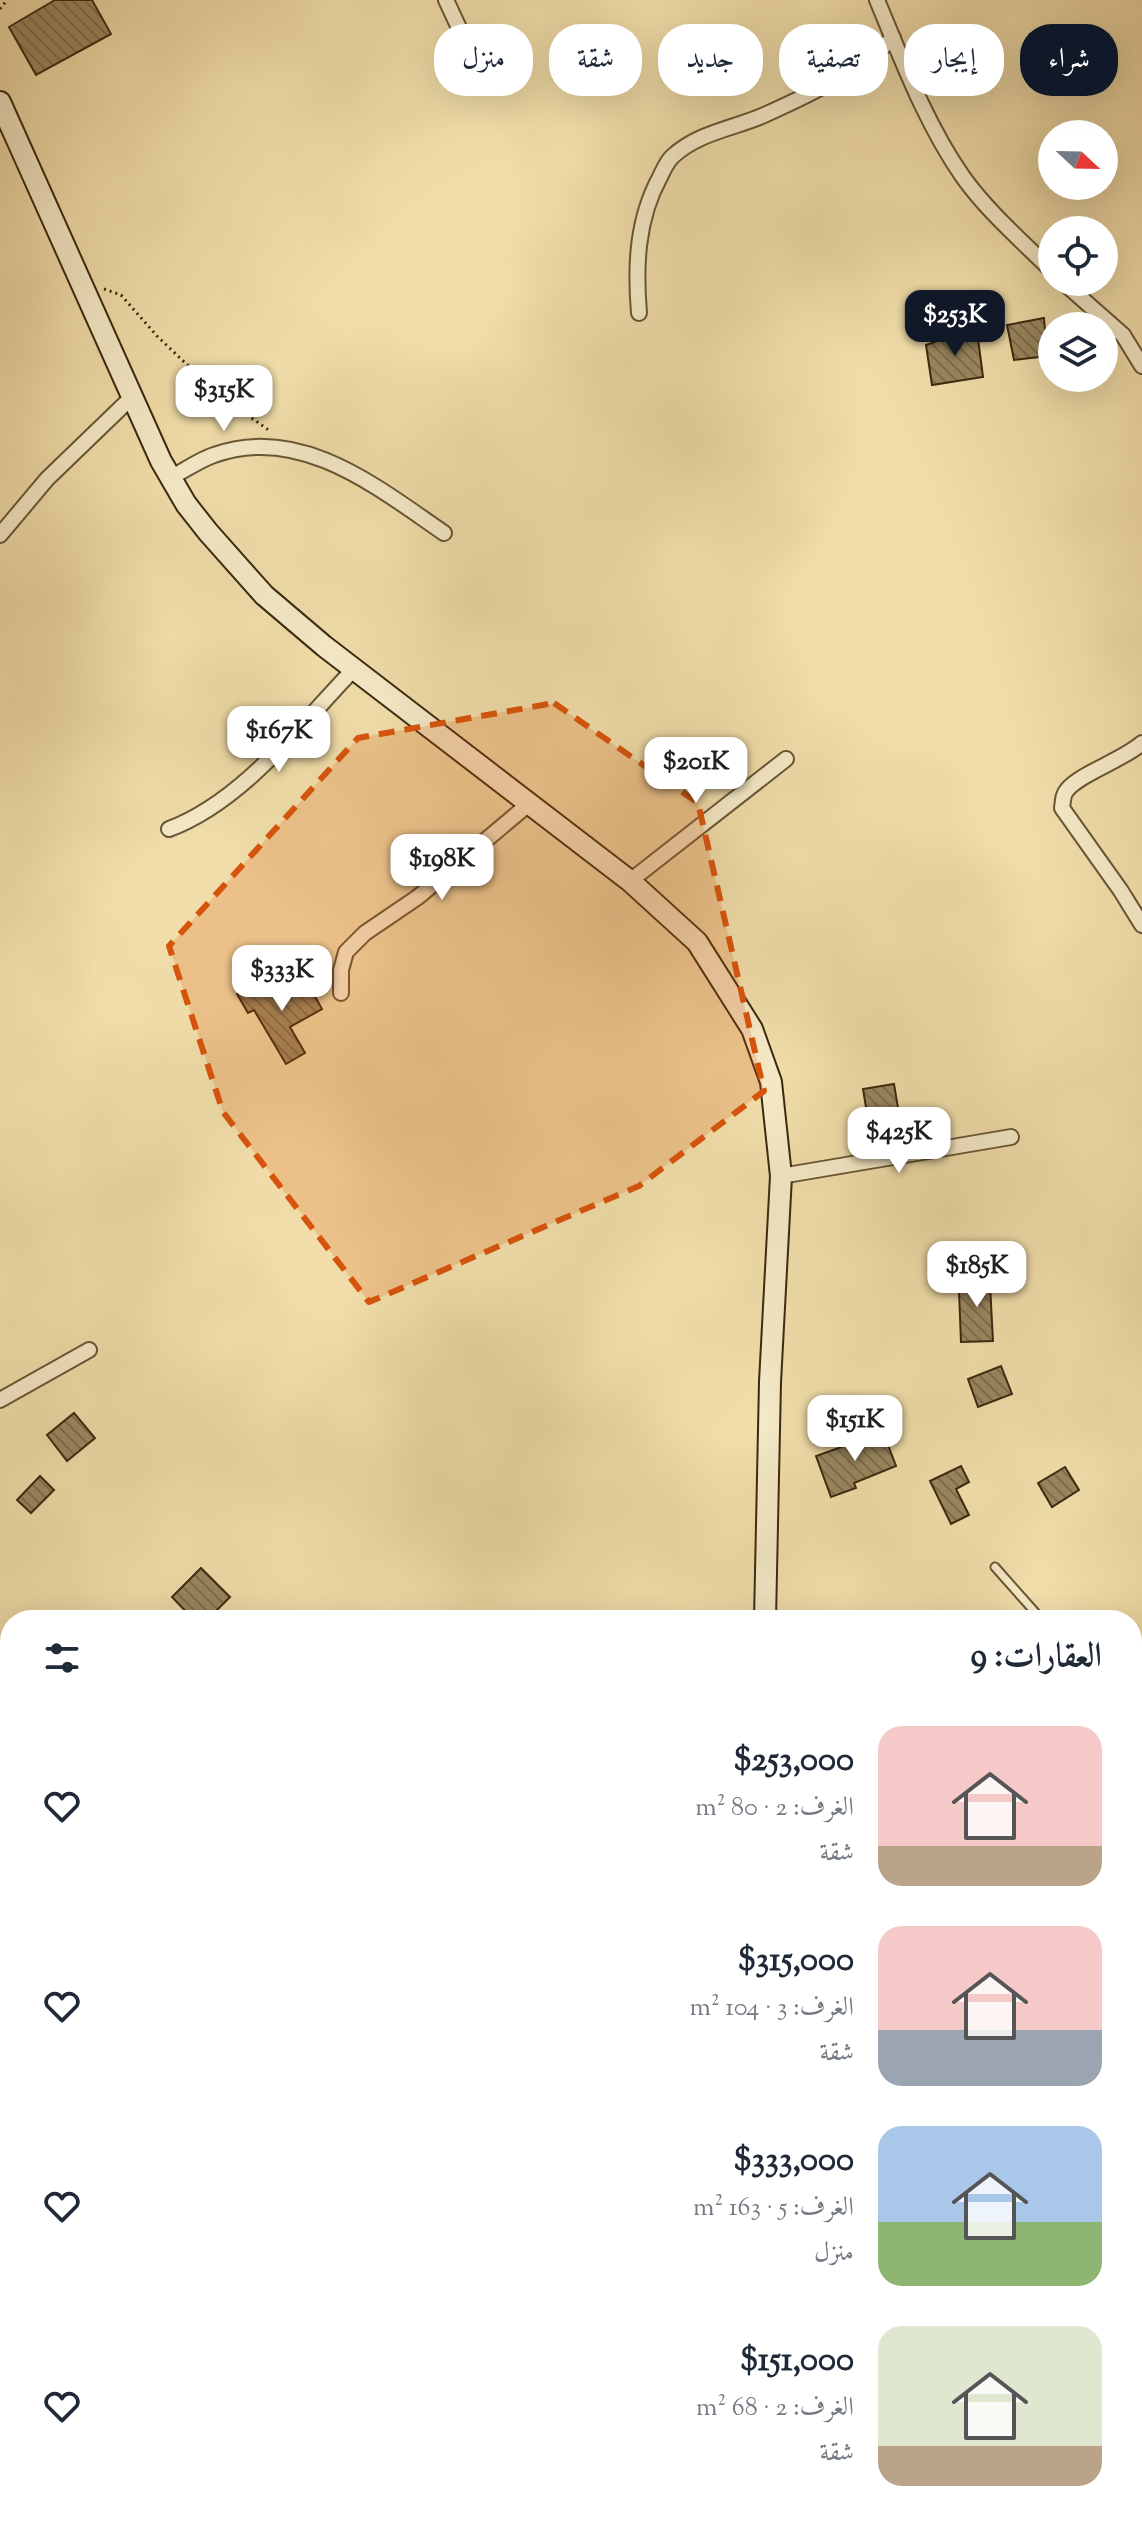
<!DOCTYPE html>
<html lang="ar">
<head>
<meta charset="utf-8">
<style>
	body { margin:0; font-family:"Sorts Mill Goudy",Amiri,serif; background:#f2f2f3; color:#1f2937; direction:rtl; height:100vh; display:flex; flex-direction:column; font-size:30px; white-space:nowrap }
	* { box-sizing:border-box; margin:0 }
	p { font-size:26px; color:#747a83 }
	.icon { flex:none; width:44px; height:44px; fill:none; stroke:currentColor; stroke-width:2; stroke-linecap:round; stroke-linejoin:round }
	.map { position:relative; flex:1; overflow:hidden; direction:ltr }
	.drawer { position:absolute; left:0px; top:1610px; width:1142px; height:914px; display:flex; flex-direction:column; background:#fff; border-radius:32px 32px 0 0; box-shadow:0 8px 32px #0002; direction:rtl }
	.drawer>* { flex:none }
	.banner { position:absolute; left:24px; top:24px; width:1094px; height:72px; direction:rtl; display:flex; gap:16px }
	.needle { width:52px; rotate:112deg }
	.controls { position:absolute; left:1038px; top:120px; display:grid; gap:16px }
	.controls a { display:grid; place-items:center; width:80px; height:80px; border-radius:50%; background:#fff; box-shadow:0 8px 32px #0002; font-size:40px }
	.price { position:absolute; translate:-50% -68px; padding:0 18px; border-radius:16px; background:#fff; color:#222; font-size:26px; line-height:52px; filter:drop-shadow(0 2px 4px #0008) }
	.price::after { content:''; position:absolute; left:50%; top:48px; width:24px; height:18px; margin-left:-12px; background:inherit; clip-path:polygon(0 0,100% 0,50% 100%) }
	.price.selected { background:#111827; color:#fff }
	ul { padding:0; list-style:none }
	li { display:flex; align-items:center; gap:24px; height:200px; padding:0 40px }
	li span { display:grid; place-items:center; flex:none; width:224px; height:160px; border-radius:24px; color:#555 }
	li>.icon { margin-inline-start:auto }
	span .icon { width:96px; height:96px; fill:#fffc; stroke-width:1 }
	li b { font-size:34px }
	h2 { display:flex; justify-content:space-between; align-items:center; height:96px; padding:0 40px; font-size:34px }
	.tag { padding:0 28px; border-radius:32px; background:#fff; box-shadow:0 8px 32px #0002; font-size:28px; line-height:72px }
	.tag.selected { background:#111827; color:#fff }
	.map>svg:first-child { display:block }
	.building { fill:url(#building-back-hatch); stroke:#3b290f; stroke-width:2 }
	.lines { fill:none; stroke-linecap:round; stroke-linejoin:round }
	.lane-casing { stroke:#685636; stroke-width:11 }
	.street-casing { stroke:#685636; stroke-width:18 }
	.secondary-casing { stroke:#3b290f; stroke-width:24 }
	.path { stroke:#3b290f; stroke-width:3; stroke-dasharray:2 4; stroke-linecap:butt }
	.lane { stroke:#f5e9c7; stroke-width:7 }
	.street { stroke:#f5e9c7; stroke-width:14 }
	.secondary { stroke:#f5e9c7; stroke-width:20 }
	.marked { fill:#d7540c; fill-opacity:0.2; stroke:#d7540c; stroke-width:6; stroke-dasharray:16 10; stroke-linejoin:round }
</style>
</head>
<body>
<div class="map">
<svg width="1142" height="2523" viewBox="0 0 1142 2523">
	<defs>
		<pattern id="building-back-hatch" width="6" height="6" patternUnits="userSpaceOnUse" patternTransform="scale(2)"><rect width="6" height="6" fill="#99875f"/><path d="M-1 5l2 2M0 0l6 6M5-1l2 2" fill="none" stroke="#7e6e4d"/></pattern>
	</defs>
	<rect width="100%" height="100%" fill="#f0dda9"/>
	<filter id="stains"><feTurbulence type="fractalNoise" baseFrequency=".0025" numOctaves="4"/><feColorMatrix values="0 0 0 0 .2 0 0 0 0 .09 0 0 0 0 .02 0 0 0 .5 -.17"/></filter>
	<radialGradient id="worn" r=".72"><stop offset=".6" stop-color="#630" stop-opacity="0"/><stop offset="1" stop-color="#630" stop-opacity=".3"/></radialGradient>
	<g class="building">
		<polygon points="55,0 92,0 111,34 36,75 9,27"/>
		<polygon points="1044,318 1047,356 1014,360 1007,325"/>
		<polygon points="977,331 983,377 932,385 926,345 935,342 941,334"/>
		<polygon points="304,976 322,1009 290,1027 305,1053 286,1064 254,1010 248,1013 237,994 252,985 257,994 279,980 283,987"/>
		<polygon points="894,1084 898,1108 867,1113 863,1089"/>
		<polygon points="989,1266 993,1341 961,1342 959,1292 975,1291 973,1267"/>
		<polygon points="1001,1366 1012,1394 978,1407 968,1379"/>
		<polygon points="74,1413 95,1438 67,1461 47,1435"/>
		<polygon points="883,1432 896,1466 854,1483 856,1488 831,1497 816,1456"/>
		<polygon points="961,1466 969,1482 956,1489 969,1515 951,1524 930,1481"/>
		<polygon points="1065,1467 1079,1490 1052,1507 1038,1483"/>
		<polygon points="40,1476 54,1490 31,1513 17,1500"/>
		<polygon points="201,1568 230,1597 207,1620 194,1620 172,1597"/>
	</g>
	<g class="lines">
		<defs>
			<g id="lane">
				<polyline points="995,1567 1042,1620"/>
				<polyline points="1132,1721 1142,1732"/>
				<polyline points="1132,2025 1142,2019"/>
				<polyline points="894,2514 907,2523"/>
				<polyline points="843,2523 848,2514"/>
			</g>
			<g id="street">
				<polyline points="446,0 486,86"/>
				<path d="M 877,0 C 902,60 926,124 963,177 C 988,212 1022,241 1052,271"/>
				<polyline points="1063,282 1123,335 1142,366"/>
				<path d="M 639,313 C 635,266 637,219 660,177 C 664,169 667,161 673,156 C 698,133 731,129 762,116 C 807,96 857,72 893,38"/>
				<path d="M 170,478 C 184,471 199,460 214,455 C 300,424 377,487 444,533"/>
				<polyline points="0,535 47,479 132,397"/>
				<path d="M 1142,743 C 1123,760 1079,774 1067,790 C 1063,794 1063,801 1062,808 L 1121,891 L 1142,925"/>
				<path d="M 169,829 C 242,802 301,724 354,669"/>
				<polyline points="630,881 786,759"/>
				<polyline points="341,993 341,970 346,952 365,933 418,897 530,803"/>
				<polyline points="781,1176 1011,1137"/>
				<polyline points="0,1400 89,1350"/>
				<polyline points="1132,2332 1142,2316"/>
				<polyline points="0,2438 10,2471"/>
				<polyline points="25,2514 29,2523"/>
			</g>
			<g id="secondary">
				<polyline points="0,102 161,461 186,504 208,532 264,595 324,646 630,881 697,942 752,1029 771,1082 781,1176 770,1382 765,1620"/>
				<polyline points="1132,2145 1142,2154"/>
			</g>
		</defs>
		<use href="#lane" class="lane-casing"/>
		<use href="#street" class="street-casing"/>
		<use href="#secondary" class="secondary-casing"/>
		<g class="path">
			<polyline points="0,9 7,0"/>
			<polyline points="104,289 121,295 157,336 181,359 229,402 270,431"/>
			<polyline points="1132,2051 1142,2045"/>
		</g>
		<use href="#lane" class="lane"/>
		<use href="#street" class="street"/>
		<use href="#secondary" class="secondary"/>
	</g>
	<path class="marked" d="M 554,703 L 698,803 L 764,1091 L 639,1186 L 369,1302 L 223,1112 L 169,946 L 358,738 Z"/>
	<rect width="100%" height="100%" filter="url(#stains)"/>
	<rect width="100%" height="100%" fill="url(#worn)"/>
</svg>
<div class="controls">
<a><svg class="needle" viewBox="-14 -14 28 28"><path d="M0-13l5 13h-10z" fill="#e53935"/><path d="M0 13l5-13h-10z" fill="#747a83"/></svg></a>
<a><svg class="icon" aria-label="locate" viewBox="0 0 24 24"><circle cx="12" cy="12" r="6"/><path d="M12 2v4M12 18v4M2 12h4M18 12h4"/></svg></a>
<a><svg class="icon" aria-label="layers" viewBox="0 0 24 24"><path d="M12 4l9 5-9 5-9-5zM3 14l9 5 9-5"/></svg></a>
</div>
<b class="price selected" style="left:955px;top:358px">$253K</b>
<b class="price" style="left:224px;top:433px">$315K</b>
<b class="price" style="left:279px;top:774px">$167K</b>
<b class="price" style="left:696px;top:805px">$201K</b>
<b class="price" style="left:442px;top:902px">$198K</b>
<b class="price" style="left:282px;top:1013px">$333K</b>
<b class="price" style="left:899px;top:1175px">$425K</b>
<b class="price" style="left:977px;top:1309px">$185K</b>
<b class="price" style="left:855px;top:1463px">$151K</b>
<div class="banner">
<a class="tag selected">شراء</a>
<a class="tag">إيجار</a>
<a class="tag">تصفية</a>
<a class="tag">جديد</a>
<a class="tag">شقة</a>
<a class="tag">منزل</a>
</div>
<section class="drawer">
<h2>العقارات: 9<svg class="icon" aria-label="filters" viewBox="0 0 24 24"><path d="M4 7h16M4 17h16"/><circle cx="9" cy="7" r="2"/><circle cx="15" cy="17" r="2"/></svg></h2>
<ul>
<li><span style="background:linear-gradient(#f6c9c9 75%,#b9a48a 0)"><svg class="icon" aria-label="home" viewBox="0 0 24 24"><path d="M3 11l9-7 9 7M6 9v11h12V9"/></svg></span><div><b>$253,000</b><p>الغرف: 2 · 80 m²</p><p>شقة</p></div><svg class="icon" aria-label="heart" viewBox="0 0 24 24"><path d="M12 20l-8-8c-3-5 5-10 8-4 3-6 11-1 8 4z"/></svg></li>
<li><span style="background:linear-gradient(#f6c9c9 65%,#9aa5b1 0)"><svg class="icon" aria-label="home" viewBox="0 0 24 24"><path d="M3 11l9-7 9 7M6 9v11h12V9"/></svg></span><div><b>$315,000</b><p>الغرف: 3 · 104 m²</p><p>شقة</p></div><svg class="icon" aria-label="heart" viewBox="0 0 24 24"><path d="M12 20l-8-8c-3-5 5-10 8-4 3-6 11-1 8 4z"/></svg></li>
<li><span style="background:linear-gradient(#a9c7e8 60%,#8fb573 0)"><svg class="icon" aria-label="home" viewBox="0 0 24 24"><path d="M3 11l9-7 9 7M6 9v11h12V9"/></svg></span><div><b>$333,000</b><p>الغرف: 5 · 163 m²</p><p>منزل</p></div><svg class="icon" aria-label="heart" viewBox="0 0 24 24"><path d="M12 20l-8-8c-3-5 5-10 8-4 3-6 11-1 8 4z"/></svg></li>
<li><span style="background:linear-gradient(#dfe7d0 75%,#b9a48a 0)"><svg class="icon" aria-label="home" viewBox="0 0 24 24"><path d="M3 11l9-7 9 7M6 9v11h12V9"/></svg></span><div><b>$151,000</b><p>الغرف: 2 · 68 m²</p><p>شقة</p></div><svg class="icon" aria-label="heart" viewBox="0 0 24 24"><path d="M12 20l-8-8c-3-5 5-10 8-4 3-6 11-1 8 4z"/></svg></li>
</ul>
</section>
</div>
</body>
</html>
